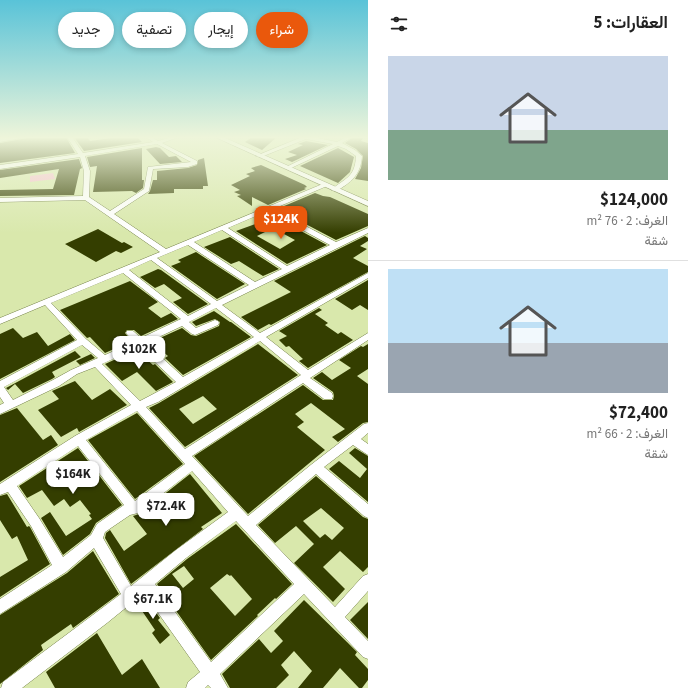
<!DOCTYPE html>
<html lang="ar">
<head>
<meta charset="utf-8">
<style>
	body { margin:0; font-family:"Source Sans 3",Vazirmatn,sans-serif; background:#f6f6f6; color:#222; direction:rtl; height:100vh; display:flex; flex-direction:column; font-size:15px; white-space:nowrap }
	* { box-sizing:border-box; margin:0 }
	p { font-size:13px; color:#767676 }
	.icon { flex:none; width:22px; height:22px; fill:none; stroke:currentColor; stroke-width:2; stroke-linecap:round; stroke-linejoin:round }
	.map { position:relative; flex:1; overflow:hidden; direction:ltr }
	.side { display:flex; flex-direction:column; background:#fff; width:320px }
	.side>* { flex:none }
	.top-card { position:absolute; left:12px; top:12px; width:296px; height:36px; direction:rtl; display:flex; gap:8px }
	.price { position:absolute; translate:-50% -34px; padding:0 9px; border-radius:8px; background:#fff; color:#222; font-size:13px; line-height:26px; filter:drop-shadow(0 1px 2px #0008) }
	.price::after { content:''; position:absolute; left:50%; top:24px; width:12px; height:9px; margin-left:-6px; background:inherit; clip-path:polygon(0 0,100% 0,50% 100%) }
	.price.active { background:#ea580c; color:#fff }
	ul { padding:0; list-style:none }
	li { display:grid; align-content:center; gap:8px; height:212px; padding:0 20px }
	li+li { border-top:1px solid #e0e0e0 }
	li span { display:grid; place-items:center; height:124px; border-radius:0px; color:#555 }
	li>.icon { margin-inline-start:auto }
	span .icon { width:72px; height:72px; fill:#fffc; stroke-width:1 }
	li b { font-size:17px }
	h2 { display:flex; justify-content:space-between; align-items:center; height:48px; padding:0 20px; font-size:17px }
	.tag { padding:0 14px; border-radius:18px; background:#fff; box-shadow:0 2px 6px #0003; font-size:14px; line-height:36px }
	.tag.active { background:#ea580c; color:#fff }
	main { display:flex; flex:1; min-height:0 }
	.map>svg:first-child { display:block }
	.green { fill:#f9bfd0 }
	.building { fill:#343e00; fill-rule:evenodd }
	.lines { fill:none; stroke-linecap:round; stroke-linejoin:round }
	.minor-casing { stroke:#748048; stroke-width:1 }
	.tertiary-casing { stroke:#748048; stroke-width:1 }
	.minor { fill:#fff; fill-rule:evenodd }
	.tertiary { fill:#fff; fill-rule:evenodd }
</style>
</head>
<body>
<main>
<section class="side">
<h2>العقارات: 5<svg class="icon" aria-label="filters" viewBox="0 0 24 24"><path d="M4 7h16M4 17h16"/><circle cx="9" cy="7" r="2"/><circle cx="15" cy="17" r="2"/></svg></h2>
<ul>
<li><span style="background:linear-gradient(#c9d6e8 60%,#7fa58c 0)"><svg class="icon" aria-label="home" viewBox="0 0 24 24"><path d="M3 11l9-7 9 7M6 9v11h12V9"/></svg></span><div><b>$124,000</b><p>الغرف: 2 · 76 m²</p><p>شقة</p></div></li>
<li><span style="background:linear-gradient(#bfe0f5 60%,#9aa5b1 0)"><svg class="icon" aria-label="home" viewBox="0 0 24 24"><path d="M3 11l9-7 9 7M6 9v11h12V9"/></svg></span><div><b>$72,400</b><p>الغرف: 2 · 66 m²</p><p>شقة</p></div></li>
</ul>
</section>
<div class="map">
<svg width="368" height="688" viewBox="0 0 368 688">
	<rect width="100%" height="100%" fill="#d9e8ac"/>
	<polygon class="green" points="53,173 55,179 30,182 30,176"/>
	<g class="building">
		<polygon points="28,137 66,137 75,153 0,163 0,143 27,138"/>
		<polygon points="74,137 87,137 90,141 118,137 137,137 142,142 84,151"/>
		<polygon points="252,137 277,137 262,150 245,142"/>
		<polygon points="353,137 364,137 361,141 368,143 368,181 355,179 361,168 363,156 356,149 345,143"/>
		<polygon points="306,141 328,145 292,162 285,159 297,155 288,152 303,145 298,144"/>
		<polygon points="156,147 160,148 169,157 176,156 182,162 160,164 146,149"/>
		<polygon points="142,148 142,180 144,180 143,188 136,193 132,191 93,192 97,166 90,167 87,157"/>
		<polygon points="338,148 354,157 350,172 338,183 300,166"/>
		<polygon points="204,158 208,186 203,186 203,189 174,189 174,193 148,194 150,191 153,180 157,180 157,171 188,168 197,165 198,160"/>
		<polygon points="79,159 82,168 80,169 74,195 0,196 0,190 53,189 59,169 0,178 0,170"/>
		<polygon points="261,165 305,185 307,187 304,188 306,189 268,205 252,197 252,206 237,196 241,195 234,192 240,190 231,185 250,176 246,174 255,171 251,168"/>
		<polygon points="315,193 323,196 330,197 368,214 368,226 336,240 277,209"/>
		<path d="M 273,216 L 327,245 L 287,264 L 236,231 L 261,222 ZM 273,228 L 295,240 L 280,249 L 257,236 Z"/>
		<polygon points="98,229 122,243 124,242 133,247 121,253 116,251 96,262 65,244"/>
		<polygon points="365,236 368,238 368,241 360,246 367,249 353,258 368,266 368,272 271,325 269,324 258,330 241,317 291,292 274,281"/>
		<polygon points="230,237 279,269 263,276 239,261 231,264 204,247"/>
		<polygon points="196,252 245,284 217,299 171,266 181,262 178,260"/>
		<polygon points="158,269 161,270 208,304 188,314 173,302 182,298 164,284 155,288 140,277"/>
		<polygon points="368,280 368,310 360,305 352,310 335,299"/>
		<polygon points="130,281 158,302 148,308 161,318 171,313 178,319 141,336 134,330 127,330 125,333 132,341 105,353 90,337 87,338 60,310"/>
		<polygon points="319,308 322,310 315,314 328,323 325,325 338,334 341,332 353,340 308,368 299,361 303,359 289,346 286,347 279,340 287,336 279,331"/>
		<polygon points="214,311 230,322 231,322 251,337 183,375 165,358 168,356 151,342 182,328 191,335 196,336 219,326 220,322 215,319 196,326 192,322"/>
		<polygon points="13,328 23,338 37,332 48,346 70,334 75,340 0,379 0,334"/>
		<path d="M 258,344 L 298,375 L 185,447 L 149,408 L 159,403 ZM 203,396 L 217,409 L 193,424 L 179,409 Z"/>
		<polygon points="368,344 368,369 357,376 368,384 368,422 363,423 338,442 332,437 345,429 311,403 295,414 304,422 297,427 325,450 248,514 194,456 303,385 323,400 333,400 334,396 333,392 313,378 322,372 332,380 351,368 339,360 361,346 363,347"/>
		<polygon points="136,350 153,365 155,364 173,382 156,391 137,372 122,381 105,364"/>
		<polygon points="75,351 81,357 52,372 55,377 52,379 23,393 15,384 8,390 6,388"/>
		<polygon points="91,354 95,358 80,365 76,361"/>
		<polygon points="75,381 92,400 110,389 127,405 79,432 77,428 61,437 38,410 59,399 52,391"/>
		<polygon points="17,408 43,440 51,435 58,445 0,482 0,415"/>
		<polygon points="137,413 183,464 135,499 88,440"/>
		<polygon points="78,448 122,505 96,523 90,534 63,555 41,518 50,512 66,536 92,519 89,515 91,514 80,500 70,507 64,499 54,506 42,490 27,498 19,486"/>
		<polygon points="355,448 368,456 368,502 329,469 339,461 360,478 367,469 349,453"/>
		<polygon points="190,474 222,513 201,527 203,529 131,584 105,538 106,533 110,530 124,551 147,534 133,516 139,514"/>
		<path d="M 316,476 L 363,517 L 368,519 L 368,567 L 363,572 L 340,551 L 323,567 L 345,589 L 333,602 L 294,563 L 314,544 L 296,526 L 275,543 L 258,525 ZM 321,508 L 344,528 L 332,540 L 325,534 L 320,538 L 303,521 Z"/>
		<polygon points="7,494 27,527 29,526 30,527 50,564 0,597 0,577 28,560 17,536 12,539 0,520 0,496"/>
		<path d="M 236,524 L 292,584 L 276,599 L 275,598 L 257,615 L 258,616 L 211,660 L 157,584 L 187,559 ZM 184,566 L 194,579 L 183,588 L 172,574 ZM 227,574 L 230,576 L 231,575 L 252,599 L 235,616 L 210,588 Z"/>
		<polygon points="93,551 119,594 73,628 71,624 41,645 43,650 0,684 0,615 67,573"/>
		<polygon points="144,596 160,618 158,620 170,635 160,644 152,633 155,630 136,602"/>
		<polygon points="304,600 347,642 357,652 355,655 368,669 368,680 362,688 359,688 340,668 323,688 298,688 312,671 294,651 281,665 289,675 276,688 230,688 222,674 259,639 271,653 283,641 274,631"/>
		<polygon points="368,602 368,639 350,620"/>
		<polygon points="97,633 122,675 142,659 160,688 55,688 46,672"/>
	</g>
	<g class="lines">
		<defs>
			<g id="minor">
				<polygon points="13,137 27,137 0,142 0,138"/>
				<path d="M 67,137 L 72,137 L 83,153 L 153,142 L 146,137 L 152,137 L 158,141 L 172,137 L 179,137 L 162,143 L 197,161 L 197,164 L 188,167 L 153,169 L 149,191 L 114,214 L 166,249 L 325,183 L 327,184 L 327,186 L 273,209 L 336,242 L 368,228 L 368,233 L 222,305 L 260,333 L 368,273 L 368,278 L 266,337 L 308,370 L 368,333 L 368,340 L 310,378 L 332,393 L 333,396 L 332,399 L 324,399 L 303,383 L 192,456 L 248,516 L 312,464 L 364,424 L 368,423 L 368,433 L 361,439 L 368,444 L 368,455 L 353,445 L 324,467 L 368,504 L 368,518 L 364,516 L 316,474 L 256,525 L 335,607 L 363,576 L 368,574 L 368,591 L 345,617 L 368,641 L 368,659 L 363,657 L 304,594 L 220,674 L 228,688 L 211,688 L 208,685 L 205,688 L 186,688 L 188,682 L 200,672 L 144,593 L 107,623 L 22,688 L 1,688 L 3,682 L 121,594 L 94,548 L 66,572 L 0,614 L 0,599 L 52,565 L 31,526 L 8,492 L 0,495 L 0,484 L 75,436 L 131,405 L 95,367 L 77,374 L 59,386 L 0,414 L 0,405 L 4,403 L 0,397 L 0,381 L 77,340 L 45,305 L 0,324 L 0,318 L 160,252 L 85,200 L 0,202 L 0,198 L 83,196 L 84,171 L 80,157 L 0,169 L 0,165 L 78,154 ZM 157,144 L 191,162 L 148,167 L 144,189 L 110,211 L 89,197 L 90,171 L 85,156 ZM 268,211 L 330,245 L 287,266 L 228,228 ZM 222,230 L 282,269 L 255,282 L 194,242 ZM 188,245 L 249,285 L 217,301 L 157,258 ZM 151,260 L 211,304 L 188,316 L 129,270 ZM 123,273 L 181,319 L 141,338 L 133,331 L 127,331 L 126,333 L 134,342 L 105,355 L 86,339 L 51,303 ZM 216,308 L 254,337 L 183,377 L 146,343 L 182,326 L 192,334 L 195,335 L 218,325 L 219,323 L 218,321 L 215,320 L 196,328 L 189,322 ZM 260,341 L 301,375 L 185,449 L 146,407 L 158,402 ZM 82,345 L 98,358 L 71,370 L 53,380 L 13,400 L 4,387 ZM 139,347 L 176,382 L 140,401 L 102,364 ZM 137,411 L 185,464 L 135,501 L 86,440 ZM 78,446 L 124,505 L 97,524 L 91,535 L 63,557 L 39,518 L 17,486 ZM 192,471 L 228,512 L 176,550 L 131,586 L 103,538 L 105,532 L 130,515 L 138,513 ZM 236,521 L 294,584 L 211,662 L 155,584 L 186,558 Z"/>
				<path d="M 302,137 L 313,137 L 337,142 L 346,137 L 352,137 L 342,143 L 355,150 L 362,156 C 361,174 351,183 336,191 L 331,190 C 345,178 355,178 356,156 L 346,149 L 338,146 L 289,169 L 284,168 L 333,144 L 306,139 L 261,157 L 256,156 Z"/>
				<rect x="365" y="137" width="3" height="1"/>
			</g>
			<polygon id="tertiary" points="215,137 223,137 368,201 368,206"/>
		</defs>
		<use href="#minor" class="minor-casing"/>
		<use href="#tertiary" class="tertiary-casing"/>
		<use href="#minor" class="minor"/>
		<use href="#tertiary" class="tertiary"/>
	</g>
	<linearGradient id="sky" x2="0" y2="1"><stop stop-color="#59c3d8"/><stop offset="0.59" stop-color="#eef5da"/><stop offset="1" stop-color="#eef5da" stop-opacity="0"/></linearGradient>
	<rect width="368" height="233" fill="url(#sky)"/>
</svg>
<b class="price active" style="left:281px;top:240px">$124K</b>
<b class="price" style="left:139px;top:370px">$102K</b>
<b class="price" style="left:73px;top:495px">$164K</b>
<b class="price" style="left:166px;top:527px">$72.4K</b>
<b class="price" style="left:153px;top:620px">$67.1K</b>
<div class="top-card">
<a class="tag active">شراء</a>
<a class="tag">إيجار</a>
<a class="tag">تصفية</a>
<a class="tag">جديد</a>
</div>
</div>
</main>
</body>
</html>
